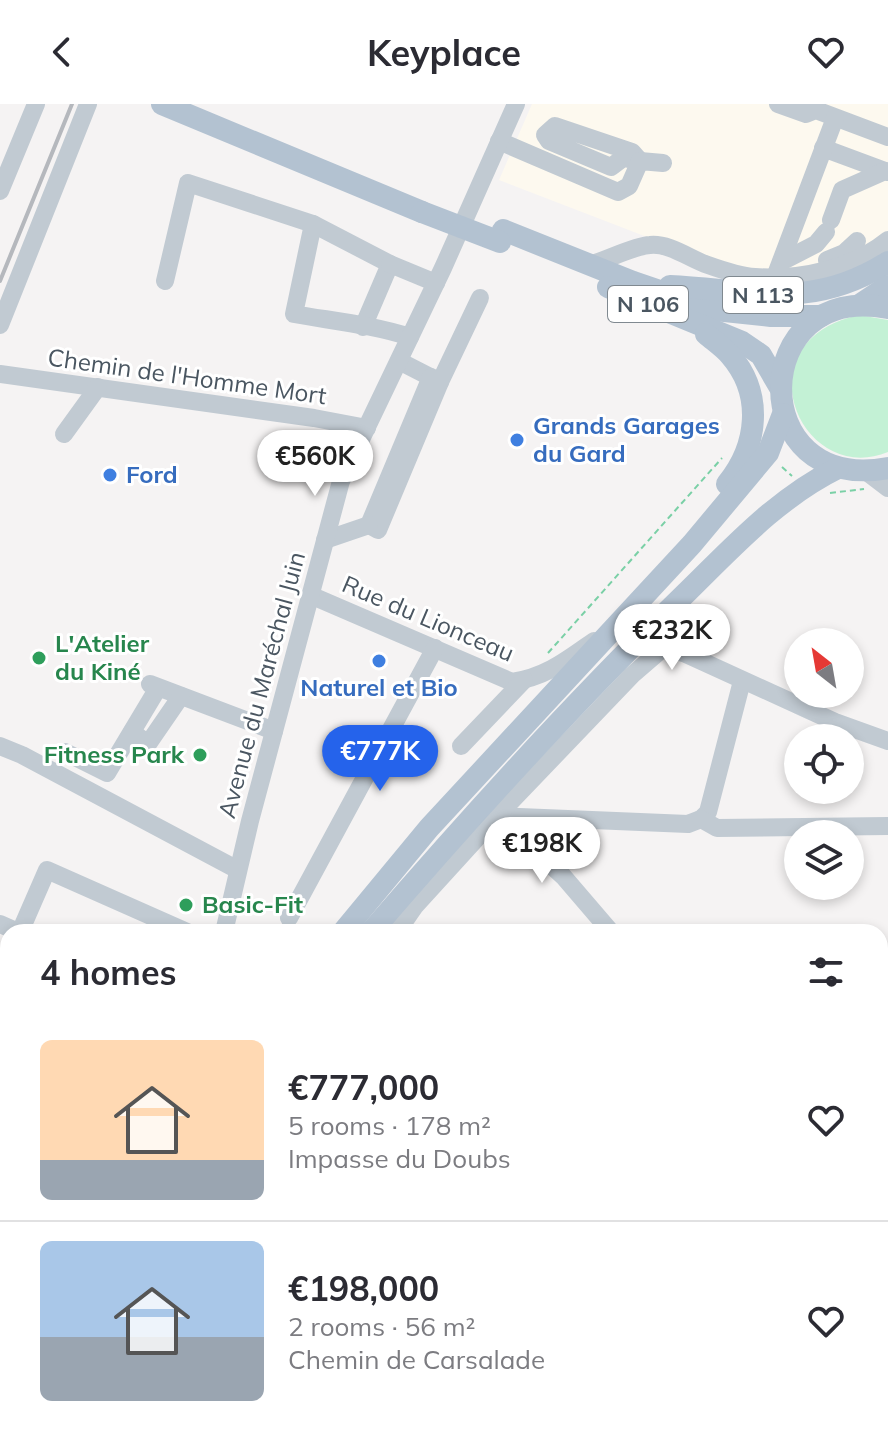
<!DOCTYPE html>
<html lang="en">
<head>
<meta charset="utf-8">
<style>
	body { margin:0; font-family:Mulish,sans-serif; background:#f2f2f3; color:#2b2b33; height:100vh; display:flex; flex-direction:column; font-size:30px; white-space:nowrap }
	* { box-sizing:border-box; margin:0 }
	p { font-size:26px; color:#7c7c81 }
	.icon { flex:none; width:44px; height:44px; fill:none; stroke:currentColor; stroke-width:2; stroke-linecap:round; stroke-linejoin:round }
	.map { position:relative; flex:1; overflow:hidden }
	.panel { position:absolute; left:0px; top:820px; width:888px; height:512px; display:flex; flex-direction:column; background:#fff; border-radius:24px 24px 0 0; box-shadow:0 4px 12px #0003 }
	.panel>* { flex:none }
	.needle { width:52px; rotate:329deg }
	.fabs { position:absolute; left:784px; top:524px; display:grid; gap:16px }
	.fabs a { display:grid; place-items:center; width:80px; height:80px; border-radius:50%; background:#fff; box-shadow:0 4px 12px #0003; font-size:40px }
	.price { position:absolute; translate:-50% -68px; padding:0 18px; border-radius:28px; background:#fff; color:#222; font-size:26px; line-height:52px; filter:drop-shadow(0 2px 4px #0008) }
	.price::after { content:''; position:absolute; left:50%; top:48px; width:24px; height:18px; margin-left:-12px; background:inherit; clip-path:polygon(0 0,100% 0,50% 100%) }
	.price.current { background:#2563eb; color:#fff }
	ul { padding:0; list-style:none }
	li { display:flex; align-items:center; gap:24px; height:200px; padding:0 40px }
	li+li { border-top:2px solid #e1e1e2 }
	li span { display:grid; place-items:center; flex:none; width:224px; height:160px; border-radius:12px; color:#555 }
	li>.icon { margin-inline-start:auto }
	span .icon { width:96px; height:96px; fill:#fffc; stroke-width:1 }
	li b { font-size:34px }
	h2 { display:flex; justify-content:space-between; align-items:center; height:96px; padding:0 40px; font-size:34px }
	header { display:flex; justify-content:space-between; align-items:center; height:104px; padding:0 40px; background:#fff; font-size:36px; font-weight:700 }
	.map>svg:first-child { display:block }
	.commercial { fill:#fdf9ef }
	.green { fill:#c3f1d5 }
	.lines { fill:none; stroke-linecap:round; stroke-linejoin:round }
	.stream { stroke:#90daee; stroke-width:4 }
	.path { stroke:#7ad0a6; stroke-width:2; stroke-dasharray:6 4; stroke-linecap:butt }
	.minor { stroke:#c1cad2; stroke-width:18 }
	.major { stroke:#b3c2d1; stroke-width:22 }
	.rail { stroke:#b5b8bd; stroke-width:4 }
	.major-bridge { stroke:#b3c2d1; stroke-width:22 }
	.shop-dot { fill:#3f7fe0; stroke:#fff; stroke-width:3 }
	.leisure-dot { fill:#2e9e5b; stroke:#fff; stroke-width:3 }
	.labels { text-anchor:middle; stroke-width:6; stroke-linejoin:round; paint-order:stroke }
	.shield { fill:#fff; stroke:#808990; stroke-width:2 }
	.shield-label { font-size:22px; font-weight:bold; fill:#4a5661 }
	.street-label { font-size:24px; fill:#4a5661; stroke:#fff }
	.shop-label { font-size:24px; font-weight:bold; fill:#366cbe; stroke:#fff; text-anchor:start }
	.leisure-label { font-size:24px; font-weight:bold; fill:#27864d; stroke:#fff; text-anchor:start }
</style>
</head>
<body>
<header><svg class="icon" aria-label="back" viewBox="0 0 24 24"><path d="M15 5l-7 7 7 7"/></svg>Keyplace<svg class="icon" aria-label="heart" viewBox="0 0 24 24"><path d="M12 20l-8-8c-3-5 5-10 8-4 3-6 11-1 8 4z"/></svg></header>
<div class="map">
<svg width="888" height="1332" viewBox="0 0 888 1332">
	<rect width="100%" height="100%" fill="#f5f3f3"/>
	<polygon class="commercial" points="532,0 888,0 888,129 833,160 755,169 691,150 499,76"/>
	<path class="green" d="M 859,211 L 888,216 L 888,348 C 800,384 738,237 859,211 Z"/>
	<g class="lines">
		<polyline class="stream" points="883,1032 888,1035"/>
		<g class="path">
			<polyline points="782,363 792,372"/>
			<polyline points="830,389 864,385"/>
			<polyline points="548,549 722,354"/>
		</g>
		<g class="minor">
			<polyline points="778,0 806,10 816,6 888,33"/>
			<polygon points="555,22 632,48 640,57 623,54 611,63 549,37 545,31"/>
			<polyline points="499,37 618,88 629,82 640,57 663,59"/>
			<polyline points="823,44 888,68"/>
			<polyline points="0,87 36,0"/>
			<polyline points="831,116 842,86 885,67"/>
			<polyline points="313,120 390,160 363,223"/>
			<polyline points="827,156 844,149 857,137"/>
			<polyline points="781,158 816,140 826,128"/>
			<polyline points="390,160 436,179"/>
			<path d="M 592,160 C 609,155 634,142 650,141 C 670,139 690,155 708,161 C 722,166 740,172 755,173 C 801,176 852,165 888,136"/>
			<polyline points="775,173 835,14"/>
			<path d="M 165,177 L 188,79 L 313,120 L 294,210 C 333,217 373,221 410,233"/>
			<polyline points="0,221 88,0"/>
			<polyline points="399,257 440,278 480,194"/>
			<polyline points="0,270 314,314 367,324"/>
			<polyline points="431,273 369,421 378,426 440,278"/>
			<polyline points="64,330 98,283"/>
			<polyline points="867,368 888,384"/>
			<polyline points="325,436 369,421"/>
			<path d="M 310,491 L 512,578 C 546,573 567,556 594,537"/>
			<polyline points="150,580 274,627"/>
			<polyline points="132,628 148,640 181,592"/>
			<polyline points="0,642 22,651 238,766"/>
			<polyline points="461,642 524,576"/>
			<polyline points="65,648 107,669 158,584"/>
			<polyline points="497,712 688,720 701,715 708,708 742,577"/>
			<polyline points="497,712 563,772 611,828"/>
			<polyline points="701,715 717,724 888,722"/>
			<polyline points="289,814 435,544"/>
			<polyline points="0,820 18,828"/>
			<polyline points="20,828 47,766 187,828"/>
			<polyline points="224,828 250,717 341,377 443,164 516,0"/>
			<polyline points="397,828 415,802 497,712 632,571 661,546 667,544 686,550 835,618 888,637"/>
			<polyline points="0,868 8,856"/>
			<polyline points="880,1002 888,999"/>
			<polyline points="880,1081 888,1085"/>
			<polyline points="0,1097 8,1090"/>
			<polyline points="881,1306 888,1309"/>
			<polyline points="240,1324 248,1332"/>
			<polyline points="147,1332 147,1324"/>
			<polyline points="534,1332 537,1324"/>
			<polyline points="570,1332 572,1324"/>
			<polyline points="643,1332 647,1324"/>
			<polyline points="671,1332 674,1324"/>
		</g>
		<g class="major">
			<polyline points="162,0 422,108"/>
			<polyline points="503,126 633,178 715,206 771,212 821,212"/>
			<path d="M 670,182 C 753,186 811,207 888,158"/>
			<polyline points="608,183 742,238 761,251 779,282"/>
			<polyline points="861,200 888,182"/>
			<path d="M 888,204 C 748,176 743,391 888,364"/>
			<path d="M 706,230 C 714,237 723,243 730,251 C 764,290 758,342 727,380"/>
			<polyline points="343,828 429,724 692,440 768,349 783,310"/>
			<path d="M 371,828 C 471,712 575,597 685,490 C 732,444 777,394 838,364"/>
			<polyline points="109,1332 111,1324"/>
		</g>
		<polyline class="rail" points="0,177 72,0"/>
		<polyline class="major-bridge" points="422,108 500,138"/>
	</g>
	<g class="shop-dot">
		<circle cx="517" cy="336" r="8"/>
		<circle cx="110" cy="371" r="8"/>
		<circle cx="379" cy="557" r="8"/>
	</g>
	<g class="leisure-dot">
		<circle cx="39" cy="554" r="8"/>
		<circle cx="200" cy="651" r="8"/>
		<circle cx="186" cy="801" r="8"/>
	</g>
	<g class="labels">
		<g class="shield">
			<rect x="723" y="173" width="80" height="36" rx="6"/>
			<rect x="608" y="182" width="80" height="36" rx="6"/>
		</g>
		<g class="shield-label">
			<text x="763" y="199">N 113</text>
			<text x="648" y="208">N 106</text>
		</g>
		<g class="street-label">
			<text transform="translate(187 273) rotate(8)" y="8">Chemin de l'Homme Mort</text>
			<text transform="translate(428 515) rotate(23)" y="8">Rue du Lionceau</text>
			<text transform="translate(262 581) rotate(-75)" y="8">Avenue du Maréchal Juin</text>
		</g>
		<g class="shop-label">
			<text x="533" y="330">Grands Garages<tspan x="533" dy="28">du Gard</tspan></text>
			<text x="126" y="379">Ford</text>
			<text x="379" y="592" text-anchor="middle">Naturel et Bio</text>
		</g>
		<g class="leisure-label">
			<text x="55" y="548">L'Atelier<tspan x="55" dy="28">du Kiné</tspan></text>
			<text x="184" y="659" text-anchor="end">Fitness Park</text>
			<text x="202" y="809">Basic-Fit</text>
		</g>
	</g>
</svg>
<div class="fabs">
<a><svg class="needle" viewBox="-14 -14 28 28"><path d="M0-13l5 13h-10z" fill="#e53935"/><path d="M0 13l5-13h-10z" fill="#7c7c81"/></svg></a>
<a><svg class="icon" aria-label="locate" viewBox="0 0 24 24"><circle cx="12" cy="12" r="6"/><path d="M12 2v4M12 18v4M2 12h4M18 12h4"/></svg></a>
<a><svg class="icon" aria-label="layers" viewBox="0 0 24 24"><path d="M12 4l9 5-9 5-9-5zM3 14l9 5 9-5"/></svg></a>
</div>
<b class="price" style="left:315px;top:394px">€560K</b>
<b class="price" style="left:672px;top:568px">€232K</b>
<b class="price current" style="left:380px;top:689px">€777K</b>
<b class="price" style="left:542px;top:781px">€198K</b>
<section class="panel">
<h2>4 homes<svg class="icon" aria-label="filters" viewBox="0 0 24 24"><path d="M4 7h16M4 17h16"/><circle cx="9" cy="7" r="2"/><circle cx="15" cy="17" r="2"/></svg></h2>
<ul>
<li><span style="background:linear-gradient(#ffd9b3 75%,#9aa5b1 0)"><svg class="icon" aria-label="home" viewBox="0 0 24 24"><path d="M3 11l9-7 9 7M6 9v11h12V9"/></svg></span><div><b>€777,000</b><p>5 rooms · 178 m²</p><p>Impasse du Doubs</p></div><svg class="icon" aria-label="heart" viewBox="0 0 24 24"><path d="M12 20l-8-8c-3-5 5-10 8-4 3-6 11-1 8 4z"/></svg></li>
<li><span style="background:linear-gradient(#a9c7e8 60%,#9aa5b1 0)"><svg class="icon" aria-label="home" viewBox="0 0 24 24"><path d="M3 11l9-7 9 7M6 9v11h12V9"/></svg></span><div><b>€198,000</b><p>2 rooms · 56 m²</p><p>Chemin de Carsalade</p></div><svg class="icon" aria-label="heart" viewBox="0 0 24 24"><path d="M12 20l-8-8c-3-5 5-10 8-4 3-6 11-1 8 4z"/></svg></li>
</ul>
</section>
</div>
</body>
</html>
